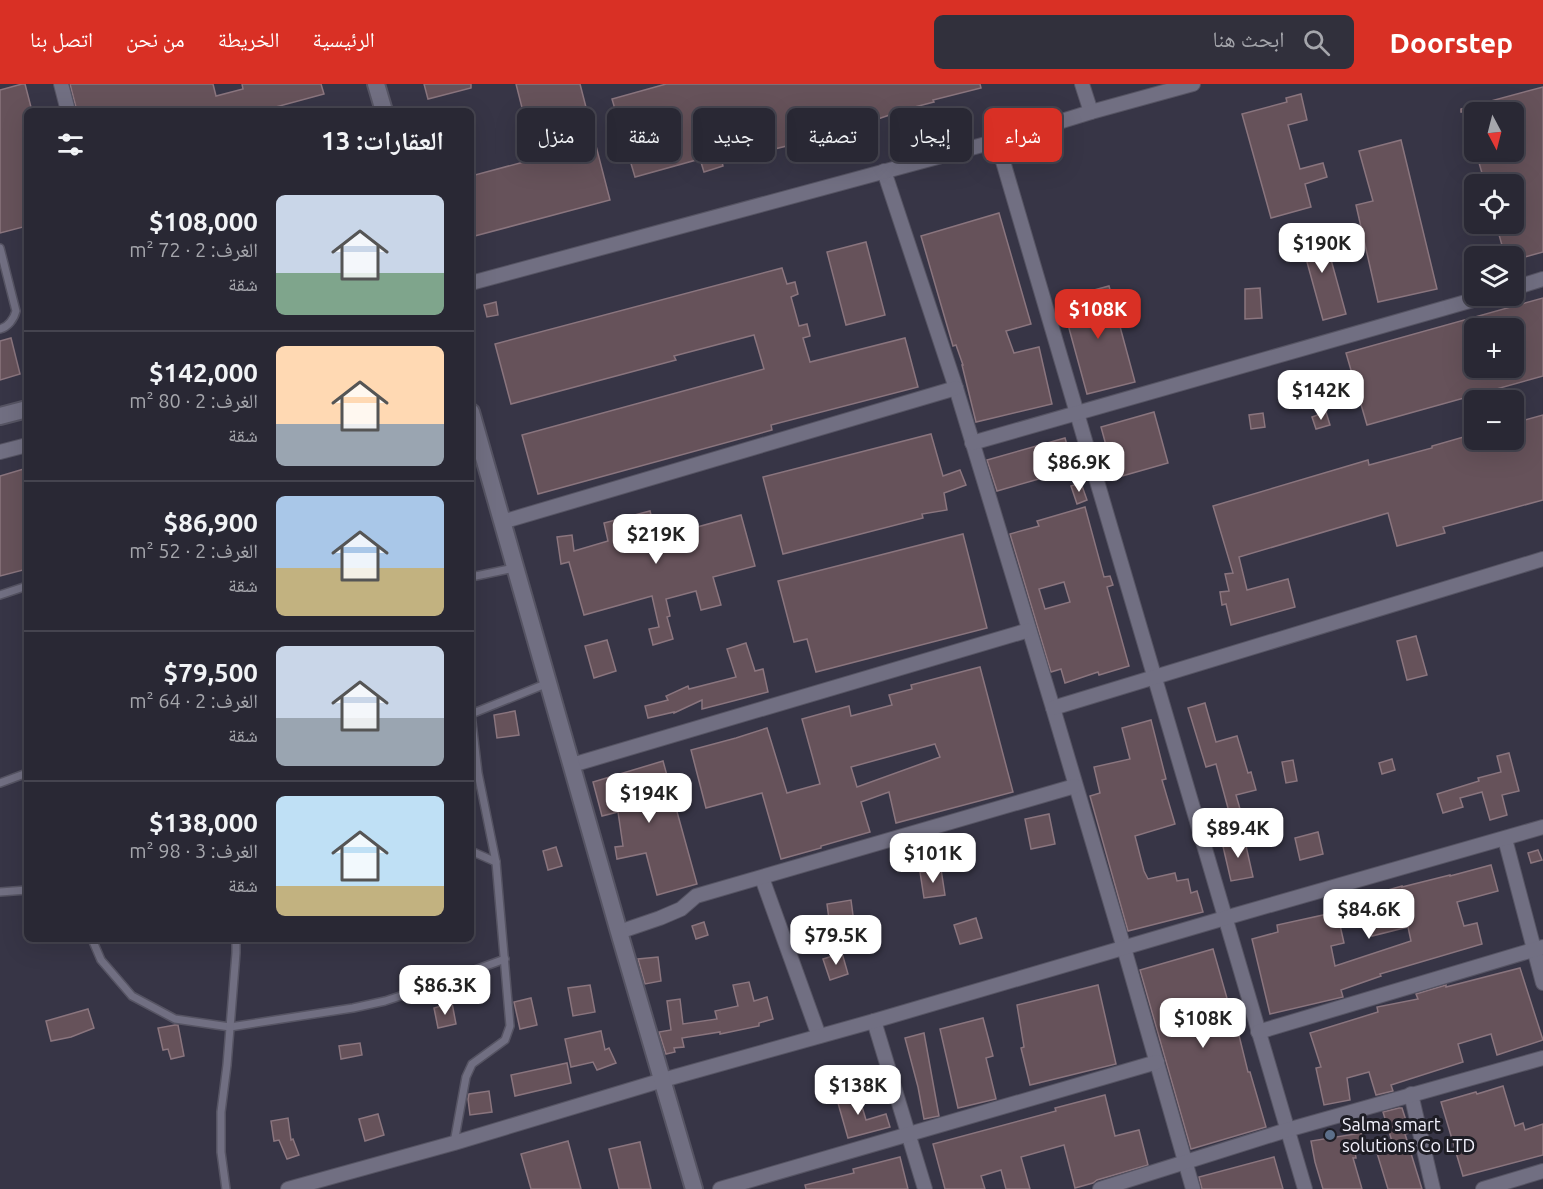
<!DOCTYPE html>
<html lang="ar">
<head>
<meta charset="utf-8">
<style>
	body { margin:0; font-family:Ubuntu,"Noto Naskh Arabic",sans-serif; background:#31303c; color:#f1f3f6; direction:rtl; height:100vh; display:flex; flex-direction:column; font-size:22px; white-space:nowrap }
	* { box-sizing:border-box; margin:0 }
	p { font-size:20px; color:#a5a6ac }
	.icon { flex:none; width:33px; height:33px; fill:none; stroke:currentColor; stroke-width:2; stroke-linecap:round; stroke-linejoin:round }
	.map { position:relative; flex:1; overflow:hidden; direction:ltr }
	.sheet { position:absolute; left:24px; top:24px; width:450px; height:834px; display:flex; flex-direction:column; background:#292834; border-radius:9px; box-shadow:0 6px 24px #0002,0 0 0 2px #45444f; direction:rtl }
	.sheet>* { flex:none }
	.banner { position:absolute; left:492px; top:24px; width:570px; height:54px; direction:rtl; display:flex; gap:12px }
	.needle { width:39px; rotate:173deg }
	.buttons { position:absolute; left:1464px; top:18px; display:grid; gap:12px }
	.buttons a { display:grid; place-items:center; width:60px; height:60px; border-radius:9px; background:#292834; box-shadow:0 6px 24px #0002,0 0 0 2px #45444f; font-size:30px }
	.price { position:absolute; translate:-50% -51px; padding:0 14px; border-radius:12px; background:#fff; color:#222; font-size:20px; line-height:39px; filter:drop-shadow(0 2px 3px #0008) }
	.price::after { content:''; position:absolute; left:50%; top:36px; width:18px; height:14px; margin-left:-9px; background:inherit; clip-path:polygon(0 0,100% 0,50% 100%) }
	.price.on { background:#d93025; color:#fff }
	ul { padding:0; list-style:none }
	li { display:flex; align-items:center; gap:18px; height:150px; padding:0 30px }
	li+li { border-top:2px solid #45444f }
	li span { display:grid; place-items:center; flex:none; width:168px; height:120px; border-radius:9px; color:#555 }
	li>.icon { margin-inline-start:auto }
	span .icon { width:72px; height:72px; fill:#fffc; stroke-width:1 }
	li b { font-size:26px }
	h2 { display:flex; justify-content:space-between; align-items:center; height:72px; padding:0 30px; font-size:26px }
	.pill { padding:0 21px; border-radius:9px; background:#292834; box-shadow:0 6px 24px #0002,0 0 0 2px #45444f; font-size:21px; line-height:54px }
	.pill.on { background:#d93025; color:#fff }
	header { display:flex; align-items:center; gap:36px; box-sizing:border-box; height:84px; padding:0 30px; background:#d93025; color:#fff }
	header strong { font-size:28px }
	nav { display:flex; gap:33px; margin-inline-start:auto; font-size:21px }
	.search { width:420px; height:54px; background:#31303c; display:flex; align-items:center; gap:15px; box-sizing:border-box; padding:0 21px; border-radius:9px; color:#a5a6ac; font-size:22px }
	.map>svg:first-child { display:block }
	.building { fill:#66525a; stroke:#8a757e; stroke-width:1.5; fill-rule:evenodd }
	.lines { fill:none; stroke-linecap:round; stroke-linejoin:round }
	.service-casing { stroke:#565463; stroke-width:10 }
	.minor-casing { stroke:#565463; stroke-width:16 }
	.tertiary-casing { stroke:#565463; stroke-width:20 }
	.service { stroke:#716f82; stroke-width:7 }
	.minor { stroke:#716f82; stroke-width:14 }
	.tertiary { stroke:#716f82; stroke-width:16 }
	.service-dot { fill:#5c6f8a; stroke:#1e1d25; stroke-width:2 }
	.labels { text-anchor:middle; stroke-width:6; stroke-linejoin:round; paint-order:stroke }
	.poi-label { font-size:18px; fill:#f4f3fe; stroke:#1e1d25; text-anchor:start }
</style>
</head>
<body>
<header>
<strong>Doorstep</strong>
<div class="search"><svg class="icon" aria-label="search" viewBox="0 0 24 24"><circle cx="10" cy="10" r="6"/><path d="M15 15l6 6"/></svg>ابحث هنا</div>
<nav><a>الرئيسية</a><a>الخريطة</a><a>من نحن</a><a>اتصل بنا</a></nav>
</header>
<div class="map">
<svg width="1543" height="1105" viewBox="0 0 1543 1105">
	<rect width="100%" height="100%" fill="#373546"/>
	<g class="building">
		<polygon points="22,0 25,0 32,27 27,27 27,142 0,149 0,6"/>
		<polygon points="70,0 213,0 216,12 243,5 242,0 321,0 324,10 261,27 77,27"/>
		<polygon points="424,0 471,0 471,4 428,15"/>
		<polygon points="516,0 580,0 610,116 471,153 471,92 535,75"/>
		<polygon points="666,0 980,0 981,4 933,16 934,18 907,25 872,37 814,52 815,55 722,78 723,82 704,88 700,75 635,93 612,15"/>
		<polygon points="1543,3 1543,168 1514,176 1514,172 1505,172 1496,140 1514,140 1514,100 1485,100 1476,68 1514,68 1514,28 1461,28 1461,25"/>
		<polygon points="1301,10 1307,36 1288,41 1300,85 1323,79 1327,93 1305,100 1311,123 1271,134 1242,30 1287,18 1286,14"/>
		<polygon points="1401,56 1437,205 1378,218 1356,121 1373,117 1359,67"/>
		<polygon points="999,129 1031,240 1006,247 1014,269 1039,263 1052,320 976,338 962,281 963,281 956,261 953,262 921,152"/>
		<polygon points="1322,143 1346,230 1323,236 1299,149"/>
		<polygon points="866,158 885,231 846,241 827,168"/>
		<polygon points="782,184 787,200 795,198 798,210 791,213 799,242 807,240 810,252 803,254 810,278 905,254 918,303 771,341 772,346 538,410 522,351 764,285 754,251 674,272 676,276 511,320 495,260"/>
		<polygon points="1109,202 1135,298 1087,310 1061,215"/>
		<polygon points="1260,204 1262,234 1245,235 1245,205"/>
		<path d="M 1543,214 L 1543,292 L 1367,341 L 1346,269 ZM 1474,244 L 1514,244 L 1514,284 L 1474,284 Z"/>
		<polygon points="496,218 498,231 487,233 484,221"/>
		<polygon points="11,254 20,290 0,296 0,257"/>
		<polygon points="1154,328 1168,379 1115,394 1101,343"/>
		<polygon points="1326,328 1330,341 1316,345 1312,333"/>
		<polygon points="1263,329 1265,343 1251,345 1249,331"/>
		<polygon points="1543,331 1543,416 1443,443 1445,449 1397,462 1388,429 1239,473 1247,506 1288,495 1295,523 1231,541 1226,520 1222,521 1220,508 1229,507 1225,490 1233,489 1213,422 1368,376 1369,381 1432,364 1432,362 1474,350 1474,356 1514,356 1514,339"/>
		<polygon points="931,350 943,392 960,386 966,401 944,409 947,426 922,430 923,434 783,470 763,393"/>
		<polygon points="1065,354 1074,385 997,407 987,376"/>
		<polygon points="27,384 27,485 0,492 0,392"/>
		<polygon points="1081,399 1087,416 1077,420 1071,402"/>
		<path d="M 1085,423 L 1104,493 L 1110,492 L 1113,501 L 1107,503 L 1129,582 L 1099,591 L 1098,588 L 1065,599 L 1061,585 L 1051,588 L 1010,450 L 1039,442 L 1037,437 ZM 1064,498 L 1070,518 L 1045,525 L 1039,505 Z"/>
		<polygon points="650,427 657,454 741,431 755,482 713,493 721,521 701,526 696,507 666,515 670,532 667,533 673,555 653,561 649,545 659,543 652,512 584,531 569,478 561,480 557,453 572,451 574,467 608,457 604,439"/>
		<polygon points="963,450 987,544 816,588 807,555 794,558 778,497"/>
		<polygon points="1416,552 1427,591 1407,596 1397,557"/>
		<polygon points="607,556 616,587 594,594 585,562"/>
		<polygon points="746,559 755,587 763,585 768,608 702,625 702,616 674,629 674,628 648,634 645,622 668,616 666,612 688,602 689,605 736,593 727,565"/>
		<path d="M 980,583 L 1013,708 L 896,739 L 889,708 L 861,718 L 870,748 L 821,762 L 821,764 L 781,775 L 762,709 L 706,724 L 691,666 L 736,654 L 767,644 L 787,709 L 820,700 L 802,635 L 849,622 L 851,632 L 892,621 L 889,611 L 912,605 L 911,601 ZM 935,660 L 940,673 L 857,703 L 851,683 Z"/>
		<polygon points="1205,619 1216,658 1237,652 1248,689 1251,688 1256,706 1236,711 1242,732 1231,735 1216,680 1206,683 1188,624"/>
		<polygon points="515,627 519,651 497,654 494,631"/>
		<polygon points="1151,636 1166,695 1162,696 1175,740 1135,752 1144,787 1148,795 1175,789 1177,797 1188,795 1191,809 1197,807 1203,828 1128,847 1090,712 1100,709 1094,683 1130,675 1122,644"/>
		<polygon points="1509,669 1519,707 1502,711 1507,731 1490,736 1482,708 1460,714 1463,723 1443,729 1437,710 1479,697 1478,694 1501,688 1497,672"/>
		<polygon points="1392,675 1395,686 1382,690 1379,679"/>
		<polygon points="1293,676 1297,697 1286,699 1282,678"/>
		<polygon points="663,677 697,800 657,811 646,769 617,775 615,763 623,762 618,728 602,732 593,698"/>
		<polygon points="1049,730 1055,760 1031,765 1025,735"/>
		<polygon points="1318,748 1323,770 1300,776 1295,754"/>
		<polygon points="1244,753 1253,793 1231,797 1222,758"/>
		<polygon points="556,763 562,782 548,786 543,767"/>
		<polygon points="1538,766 1542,776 1531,779 1528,769"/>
		<polygon points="1491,781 1498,807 1457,818 1464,842 1477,839 1482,860 1380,890 1381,892 1341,906 1343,913 1270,930 1252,855 1278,848 1277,841 1337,828 1344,859 1331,862 1335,882 1411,857 1408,843 1372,852 1360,814 1402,802 1402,803 1450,791 1450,792"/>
		<polygon points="941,785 945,811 924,814 920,788"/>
		<polygon points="851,816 854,839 830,843 827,820"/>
		<polygon points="976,834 982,854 960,860 954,841"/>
		<polygon points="704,838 708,851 696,855 692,842"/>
		<polygon points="1213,865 1232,932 1234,931 1248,988 1250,988 1266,1043 1191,1065 1140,886"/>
		<polygon points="842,869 848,890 830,896 823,875"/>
		<polygon points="658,873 661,897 645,900 638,875"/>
		<polygon points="1520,884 1543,956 1497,971 1491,950 1458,960 1463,978 1391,1001 1393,1007 1376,1011 1369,988 1347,994 1350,1016 1324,1021 1316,984 1321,983 1310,949 1378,928 1377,923 1418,915 1416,910 1446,901 1446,903"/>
		<polygon points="749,898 754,917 767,913 773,935 759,939 759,942 720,950 720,948 682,954 684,963 674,964 675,968 666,970 659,948 671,946 667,917 680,915 683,940 717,935 715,927 738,922 733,901"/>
		<polygon points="590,901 595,928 573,932 568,904"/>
		<polygon points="1098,901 1116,980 1030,1001 1021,964 1024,963 1017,921"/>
		<polygon points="531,914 537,941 520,945 514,918"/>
		<polygon points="452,919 456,940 438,944 434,924"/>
		<polygon points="88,925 94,944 71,953 51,957 46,937"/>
		<polygon points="983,934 993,972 986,974 996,1015 958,1024 940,945"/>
		<polygon points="175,941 178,941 184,972 171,975 168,965 163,966 158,944"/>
		<polygon points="601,947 605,966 609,964 616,979 597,986 593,978 571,983 565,955"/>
		<polygon points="924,949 939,1032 924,1035 918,1003 905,954"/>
		<polygon points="360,959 362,971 341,975 339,962"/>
		<polygon points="567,979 571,999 515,1012 511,991"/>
		<polygon points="1503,1002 1515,1042 1523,1039 1525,1046 1543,1040 1543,1071 1463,1092 1441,1018 1476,1008 1477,1010"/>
		<polygon points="857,1006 866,1036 886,1030 890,1043 848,1054 836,1012"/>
		<polygon points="489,1007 492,1028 470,1031 468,1015 469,1010"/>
		<polygon points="1105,1011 1115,1052 1139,1046 1148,1081 1097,1096 1093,1099 1075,1104 1064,1061 1021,1073 1030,1105 1006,1105 1001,1086 981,1092 985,1105 945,1105 933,1060 1056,1027 1055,1024"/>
		<polygon points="1399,1024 1402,1024 1410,1049 1405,1050 1422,1105 1388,1105 1377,1069 1394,1064 1383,1028"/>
		<polygon points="378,1030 384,1051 365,1057 359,1035"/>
		<polygon points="288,1034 291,1056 293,1055 299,1071 287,1075 279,1056 274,1057 271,1037"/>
		<polygon points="1361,1049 1366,1063 1355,1067 1356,1074 1353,1074 1362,1105 1323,1105 1315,1078 1311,1057"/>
		<polygon points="568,1057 581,1105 531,1105 521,1070"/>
		<polygon points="640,1058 651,1105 619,1105 609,1065"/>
		<polygon points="900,1073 908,1105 806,1105 805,1101 854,1089 853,1085"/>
		<polygon points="1274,1073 1283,1105 1202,1105 1199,1093"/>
	</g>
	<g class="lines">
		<defs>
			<g id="service">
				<path d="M 0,164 L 16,227 C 14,235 8,243 0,245"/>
				<polyline points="471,493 514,484"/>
				<polyline points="0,511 27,502"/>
				<polyline points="471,630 548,599"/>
				<polyline points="0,699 27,689"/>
				<polyline points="471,767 496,778"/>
				<polyline points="0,808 27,806"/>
				<polyline points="92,855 101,876 132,912 175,935 230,943 353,924 385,917 431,902 505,875"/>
				<polyline points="454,1059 466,993 472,980 505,956 510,942 496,778 478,689 471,630"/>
				<polyline points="226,1105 221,1068 221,1028 227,981 236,869 236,855"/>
			</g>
			<g id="minor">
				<polyline points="61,0 68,27"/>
				<polyline points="1082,0 1091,28"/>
				<polyline points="997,57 1305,1105"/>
				<polyline points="884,87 956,304 1053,624 1124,864 1193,1105"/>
				<polyline points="471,199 997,57 1091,28 1193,0"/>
				<polyline points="1514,204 1543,195"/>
				<polyline points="972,359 1487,212"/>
				<polyline points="0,368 27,361"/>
				<polyline points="502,438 956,304"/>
				<polyline points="1053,624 1543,475"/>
				<polyline points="572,681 1029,546"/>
				<polyline points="1505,755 1543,899"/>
				<polyline points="762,794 819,952"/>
				<polyline points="619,848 660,834 681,825 696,812 1075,702"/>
				<polyline points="874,937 925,1105"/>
				<polyline points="1258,948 1543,863"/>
				<polyline points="1411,1010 1433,1105"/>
				<polyline points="288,1105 454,1059 663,996 874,937 1225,834 1543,743"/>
				<polyline points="720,1105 1157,978"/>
				<polyline points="1100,1105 1287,1046 1543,974"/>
				<polyline points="1483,1105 1543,1087"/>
			</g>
			<g id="tertiary">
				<polyline points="376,0 384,27"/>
				<polyline points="471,328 619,848 694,1105"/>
				<polyline points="0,332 27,325"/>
			</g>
		</defs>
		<use href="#service" class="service-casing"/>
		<use href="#minor" class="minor-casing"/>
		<use href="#tertiary" class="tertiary-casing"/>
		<use href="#service" class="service"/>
		<use href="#minor" class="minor"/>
		<use href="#tertiary" class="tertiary"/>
	</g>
	<circle class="service-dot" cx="1330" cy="1051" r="6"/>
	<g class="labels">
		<g class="poi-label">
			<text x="1342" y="1047">Salma smart<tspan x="1342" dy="21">solutions Co LTD</tspan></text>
		</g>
	</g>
</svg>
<div class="buttons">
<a><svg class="needle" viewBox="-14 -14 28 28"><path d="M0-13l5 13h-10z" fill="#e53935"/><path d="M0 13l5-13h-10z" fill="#a5a6ac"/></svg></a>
<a><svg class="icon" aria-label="locate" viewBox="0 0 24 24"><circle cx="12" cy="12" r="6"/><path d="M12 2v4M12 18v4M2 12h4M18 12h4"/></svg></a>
<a><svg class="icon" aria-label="layers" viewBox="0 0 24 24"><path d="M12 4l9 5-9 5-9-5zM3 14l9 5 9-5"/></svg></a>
<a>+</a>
<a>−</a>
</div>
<b class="price" style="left:1322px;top:190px">$190K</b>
<b class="price on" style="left:1098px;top:256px">$108K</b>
<b class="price" style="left:1321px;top:337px">$142K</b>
<b class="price" style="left:1079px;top:409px">$86.9K</b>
<b class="price" style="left:656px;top:481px">$219K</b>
<b class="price" style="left:649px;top:740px">$194K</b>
<b class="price" style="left:1238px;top:775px">$89.4K</b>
<b class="price" style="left:933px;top:800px">$101K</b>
<b class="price" style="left:1369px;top:856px">$84.6K</b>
<b class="price" style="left:836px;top:882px">$79.5K</b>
<b class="price" style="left:445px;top:932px">$86.3K</b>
<b class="price" style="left:1203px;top:965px">$108K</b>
<b class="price" style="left:858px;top:1032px">$138K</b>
<div class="banner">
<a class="pill on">شراء</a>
<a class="pill">إيجار</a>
<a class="pill">تصفية</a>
<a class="pill">جديد</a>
<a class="pill">شقة</a>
<a class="pill">منزل</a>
</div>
<section class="sheet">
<h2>العقارات: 13<svg class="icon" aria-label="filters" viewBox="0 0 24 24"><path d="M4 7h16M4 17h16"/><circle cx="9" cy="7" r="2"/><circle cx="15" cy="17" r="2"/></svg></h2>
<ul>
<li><span style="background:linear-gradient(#c9d6e8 65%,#7fa58c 0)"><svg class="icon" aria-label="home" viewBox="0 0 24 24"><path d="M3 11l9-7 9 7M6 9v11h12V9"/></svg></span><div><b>$108,000</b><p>الغرف: 2 · 72 m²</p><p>شقة</p></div></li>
<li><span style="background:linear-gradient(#ffd9b3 65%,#9aa5b1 0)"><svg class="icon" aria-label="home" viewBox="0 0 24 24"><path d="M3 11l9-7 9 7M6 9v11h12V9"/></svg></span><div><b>$142,000</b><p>الغرف: 2 · 80 m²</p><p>شقة</p></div></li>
<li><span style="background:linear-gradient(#a9c7e8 60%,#c2b280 0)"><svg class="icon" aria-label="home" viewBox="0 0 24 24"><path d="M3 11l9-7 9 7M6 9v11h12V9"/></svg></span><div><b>$86,900</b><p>الغرف: 2 · 52 m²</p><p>شقة</p></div></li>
<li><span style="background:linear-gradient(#c9d6e8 60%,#9aa5b1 0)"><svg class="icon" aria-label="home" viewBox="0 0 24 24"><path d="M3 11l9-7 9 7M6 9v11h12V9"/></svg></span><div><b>$79,500</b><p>الغرف: 2 · 64 m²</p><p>شقة</p></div></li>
<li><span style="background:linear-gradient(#bfe0f5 75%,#c2b280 0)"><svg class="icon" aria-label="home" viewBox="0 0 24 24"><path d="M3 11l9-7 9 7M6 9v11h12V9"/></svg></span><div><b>$138,000</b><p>الغرف: 3 · 98 m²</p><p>شقة</p></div></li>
</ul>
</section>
</div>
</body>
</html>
